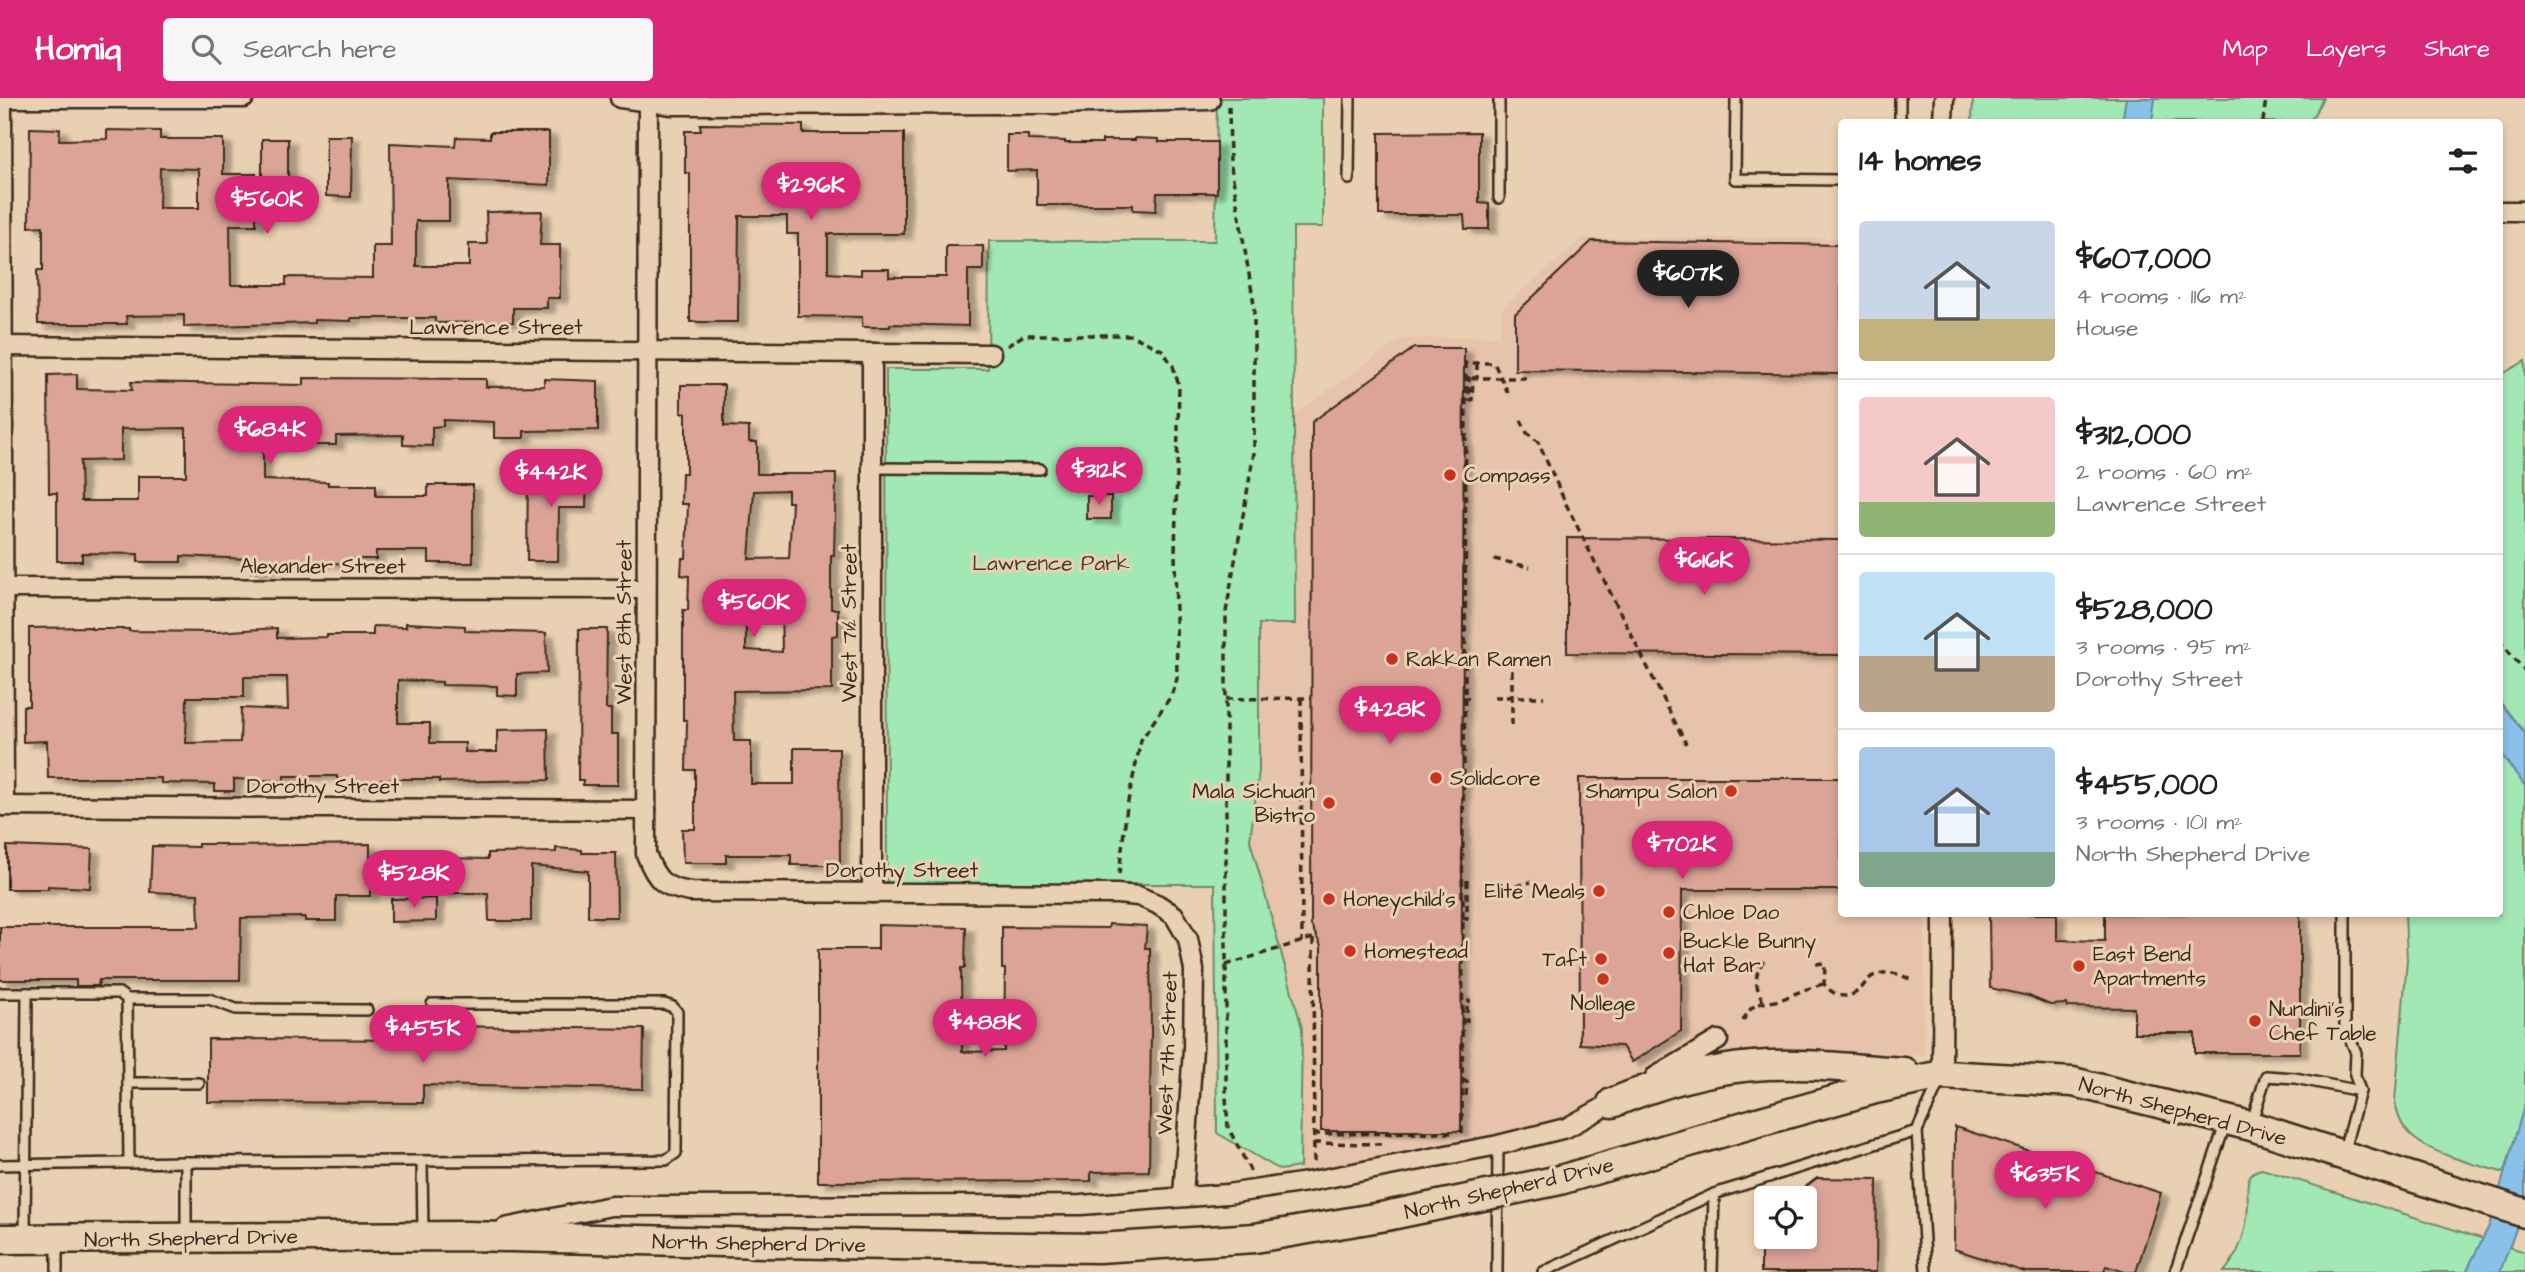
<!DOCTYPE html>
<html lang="en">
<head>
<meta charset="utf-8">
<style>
	body { margin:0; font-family:"Architects Daughter",sans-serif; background:#f6f6f6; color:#202124; height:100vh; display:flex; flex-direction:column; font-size:26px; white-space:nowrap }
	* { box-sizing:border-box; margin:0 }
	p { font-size:23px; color:#757577 }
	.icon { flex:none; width:38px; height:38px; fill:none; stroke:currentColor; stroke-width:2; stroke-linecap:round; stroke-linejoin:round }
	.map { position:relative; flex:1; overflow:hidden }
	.sheet { position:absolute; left:1838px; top:21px; width:665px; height:798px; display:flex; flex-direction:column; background:#fff; border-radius:7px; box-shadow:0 4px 10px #0003 }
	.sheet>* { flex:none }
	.tools { position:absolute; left:1754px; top:1088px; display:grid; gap:14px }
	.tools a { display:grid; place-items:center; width:63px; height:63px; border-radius:7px; background:#fff; box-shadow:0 4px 10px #0003; font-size:35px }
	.price { position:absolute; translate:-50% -60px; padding:0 16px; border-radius:24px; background:#db2777; color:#fff; font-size:23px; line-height:46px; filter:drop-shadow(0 2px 4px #0008) }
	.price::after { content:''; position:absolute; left:50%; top:42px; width:21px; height:16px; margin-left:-10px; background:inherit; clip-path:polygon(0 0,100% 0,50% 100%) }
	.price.current { background:#222; color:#fff }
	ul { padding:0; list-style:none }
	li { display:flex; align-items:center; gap:21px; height:175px; padding:0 21px }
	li+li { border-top:2px solid #e0e0e0 }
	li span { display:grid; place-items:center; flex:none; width:196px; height:140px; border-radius:7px; color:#555 }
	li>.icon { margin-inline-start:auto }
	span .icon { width:84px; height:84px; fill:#fffc; stroke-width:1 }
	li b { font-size:30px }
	h2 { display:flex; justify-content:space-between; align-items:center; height:84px; padding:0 21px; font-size:30px }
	header { display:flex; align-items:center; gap:42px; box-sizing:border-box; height:98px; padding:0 35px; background:#db2777; color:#fff }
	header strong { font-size:33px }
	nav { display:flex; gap:38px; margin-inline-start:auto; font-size:24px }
	.search { width:490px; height:63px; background:#f6f6f6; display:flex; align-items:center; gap:18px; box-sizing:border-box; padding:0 24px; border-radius:7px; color:#757577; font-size:26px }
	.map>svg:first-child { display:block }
	.built { fill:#e6c3aa }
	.green { fill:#a2e8b4; stroke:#6e8969; stroke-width:2 }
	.water { fill:#8ac1e8; stroke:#6a8597; stroke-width:2 }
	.building { fill:#dca497; stroke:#3b2a1e; stroke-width:2; fill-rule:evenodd; filter:url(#shadow) }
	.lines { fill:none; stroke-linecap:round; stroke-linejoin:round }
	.lane-casing { stroke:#3b2a1e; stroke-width:14 }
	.street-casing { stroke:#3b2a1e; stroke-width:23 }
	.primary-casing { stroke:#3b2a1e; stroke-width:33 }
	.path { stroke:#3b2a1e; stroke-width:3.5; stroke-dasharray:7 5; stroke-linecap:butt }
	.lane { stroke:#ead0b2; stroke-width:9 }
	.street { stroke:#ead0b2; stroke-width:18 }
	.primary { stroke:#ead0b2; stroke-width:28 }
	.primary-bridge-casing { stroke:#3b2a1e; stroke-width:33; stroke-linecap:butt }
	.primary-bridge { stroke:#ead0b2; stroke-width:28 }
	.poi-dot { fill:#c8321e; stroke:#ead0b2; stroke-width:2.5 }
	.labels { text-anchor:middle; stroke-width:6; stroke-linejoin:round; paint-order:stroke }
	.street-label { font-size:21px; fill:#3b2a1e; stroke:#ead0b2 }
	.poi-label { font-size:21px; fill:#3b2a1e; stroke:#ead0b2; text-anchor:start }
	.park-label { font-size:21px; fill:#453d2d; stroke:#ead0b2 }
</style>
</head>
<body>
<header>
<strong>Homiq</strong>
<div class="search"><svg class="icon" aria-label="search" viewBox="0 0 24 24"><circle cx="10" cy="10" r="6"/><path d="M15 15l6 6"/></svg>Search here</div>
<nav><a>Map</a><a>Layers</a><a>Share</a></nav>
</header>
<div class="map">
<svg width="2525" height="1174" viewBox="0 0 2525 1174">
	<defs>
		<filter id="shadow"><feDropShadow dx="8" dy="4.5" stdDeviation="2" flood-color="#0004"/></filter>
	</defs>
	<rect width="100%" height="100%" fill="#ead0b2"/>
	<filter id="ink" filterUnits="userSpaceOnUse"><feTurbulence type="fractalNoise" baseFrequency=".0143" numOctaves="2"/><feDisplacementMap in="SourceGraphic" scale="14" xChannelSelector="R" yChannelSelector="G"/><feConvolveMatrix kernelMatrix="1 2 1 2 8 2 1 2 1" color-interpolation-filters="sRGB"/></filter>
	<g filter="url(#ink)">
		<polygon class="built" points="1583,140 1841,140 1841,816 1925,816 1924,957 1751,964 1650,988 1584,1008 1564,1018 1530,1031 1443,1054 1300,1076 1302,930 1250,742 1259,673 1259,526 1295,526 1292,318 1401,241 1500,238 1502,210"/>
		<g class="green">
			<polygon points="1217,0 1323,0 1323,129 1293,129 1295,526 1259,526 1259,673 1250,742 1302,930 1300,1069 1280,1072 1217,1035 1215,786 887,786 886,271 988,271 989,143 1215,143"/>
			<polygon points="1973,0 2323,0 2310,24 1972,24"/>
			<path d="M 2525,263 L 2525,1081 C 2495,1071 2439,1060 2415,1041 C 2403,1032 2397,1018 2395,1003 L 2407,862 L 2405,816 L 2499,816 L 2499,278 Z"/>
			<path d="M 2262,1071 L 2525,1154 L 2525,1174 L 2224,1174 C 2240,1155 2247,1132 2248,1107 C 2248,1099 2246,1087 2249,1080 C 2251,1074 2256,1072 2262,1071 Z"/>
		</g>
		<g class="water">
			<polygon points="2126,0 2155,0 2152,24 2122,24"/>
			<polygon points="2499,603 2525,635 2525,688 2499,653"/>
			<polygon points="2525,1005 2525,1107 2500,1174 2466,1174 2489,1128"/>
		</g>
		<g class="building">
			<polygon points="700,26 803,27 803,35 904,35 904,136 828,136 828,175 861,177 861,171 889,171 889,179 946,179 946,148 983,148 983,172 968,172 968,228 890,226 890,229 862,229 862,219 798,218 798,136 787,136 787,118 739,118 738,224 690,224 690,75 685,75 685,33 701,33"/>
			<path d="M 30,30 L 60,31 L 59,42 L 107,41 L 107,32 L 160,33 L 160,41 L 223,41 L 223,76 L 256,76 L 256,127 L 230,127 L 231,187 L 286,187 L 286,179 L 373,180 L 373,148 L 391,148 L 390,45 L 455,48 L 456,39 L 490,40 L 490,34 L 549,34 L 549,87 L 449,82 L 449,123 L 416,123 L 416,168 L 469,168 L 469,146 L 487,146 L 486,114 L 542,113 L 540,147 L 560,147 L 560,200 L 547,200 L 547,210 L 513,210 L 513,224 L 435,225 L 435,220 L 351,220 L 351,223 L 314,222 L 314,225 L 184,229 L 184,217 L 126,218 L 127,226 L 38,226 L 37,172 L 43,172 L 43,128 L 29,129 ZM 160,70 L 199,71 L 199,110 L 159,110 Z"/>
			<polygon points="1479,34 1479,105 1489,106 1489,131 1465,131 1464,117 1379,117 1379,35"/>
			<polygon points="1007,37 1028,37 1028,42 1065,43 1065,45 1102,45 1102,42 1135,42 1135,40 1159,41 1159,44 1217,44 1217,95 1157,95 1156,113 1133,112 1133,107 1037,107 1037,72 1007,73"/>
			<polygon points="326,38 352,38 351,99 326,98"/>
			<rect x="262" y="41" width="26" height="50"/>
			<polygon points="1592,143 1841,147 1841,276 1515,272 1515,216"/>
			<polygon points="1414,250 1464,250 1461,1033 1321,1033 1321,848 1311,827 1312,324"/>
			<path d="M 77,276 L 77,291 L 132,292 L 131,284 L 304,287 L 304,280 L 486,281 L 486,289 L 544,288 L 544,281 L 598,283 L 598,332 L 524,333 L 524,340 L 494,340 L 494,324 L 443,322 L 443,328 L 432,329 L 432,348 L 403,347 L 403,337 L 336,338 L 336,347 L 276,347 L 276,350 L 263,350 L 263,382 L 328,384 L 328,387 L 376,387 L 376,398 L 428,398 L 428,387 L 473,387 L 473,465 L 429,465 L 429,453 L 376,453 L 376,461 L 352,461 L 352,466 L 274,462 L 275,470 L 251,474 L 249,461 L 181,458 L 181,464 L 138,464 L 138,456 L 82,455 L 82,463 L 57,463 L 57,395 L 49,395 L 48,277 ZM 186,330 L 186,378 L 138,378 L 138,403 L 81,403 L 80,363 L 121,362 L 121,331 Z"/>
			<path d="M 681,287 L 724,287 L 724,328 L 749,329 L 749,344 L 757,344 L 757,376 L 836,376 L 834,457 L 831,457 L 831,511 L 838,511 L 838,537 L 832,538 L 832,592 L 733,593 L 734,643 L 751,643 L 751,686 L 794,686 L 794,650 L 839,650 L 840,767 L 791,767 L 791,757 L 726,757 L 726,765 L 683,765 L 682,731 L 695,731 L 695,672 L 686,672 L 687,622 L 683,622 L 683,512 L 688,512 L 689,478 L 681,477 L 682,460 L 686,460 L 688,406 L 681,406 L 682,375 L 686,375 L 686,315 L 681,315 ZM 788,392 L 788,404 L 792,404 L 789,460 L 749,461 L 754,393 ZM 746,505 L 781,505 L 782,554 L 746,552 Z"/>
			<polygon points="528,373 587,373 586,410 559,410 558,463 527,463"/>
			<rect x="1087" y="398" width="24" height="23"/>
			<polygon points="1567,440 1841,442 1841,557 1567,555"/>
			<path d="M 406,525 L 465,528 L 465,533 L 546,535 L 547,575 L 517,576 L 517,598 L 497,597 L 497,588 L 442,587 L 442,584 L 398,582 L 398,625 L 430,625 L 430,645 L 465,645 L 465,654 L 497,654 L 497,632 L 548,631 L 549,682 L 439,684 L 439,681 L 381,681 L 381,684 L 356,685 L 356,681 L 337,681 L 337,678 L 284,678 L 284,683 L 234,681 L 234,693 L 215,693 L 215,686 L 161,685 L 161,680 L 48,680 L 47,643 L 23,644 L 23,608 L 29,608 L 29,530 L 91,529 L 91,531 L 129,531 L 129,533 L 217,534 L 277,530 L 277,540 L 327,539 L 327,537 L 373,537 L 373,528 L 406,529 ZM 244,579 L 287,579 L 288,612 L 241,610 L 240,644 L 186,645 L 187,599 L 244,599 Z"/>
			<polygon points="579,531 607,531 606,611 611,611 611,636 618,636 618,687 583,687 583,682 578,682"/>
			<polygon points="1579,680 1841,680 1841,792 1682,792 1681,933 1632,964 1622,948 1580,946"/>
			<polygon points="198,746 225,746 225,748 370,746 370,798 336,798 336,823 305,823 305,819 241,820 240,882 99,882 98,888 76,888 76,882 0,882 0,829 199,829 198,796 150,794 152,748 198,749"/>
			<polygon points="7,748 92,751 90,790 48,788 48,791 7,791"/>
			<polygon points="556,750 582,752 582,755 616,755 617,819 588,819 588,773 531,768 531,823 489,823 488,795 441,795 441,760 488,761 488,755 556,754"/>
			<polygon points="436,800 436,823 391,824 391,801"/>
			<polygon points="1989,816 2057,816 2057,842 2105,843 2105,816 2300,816 2300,955 2195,955 2195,935 2134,935 2134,910 2067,909 2066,906 2050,907 2029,898 1990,890"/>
			<polygon points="1109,826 1147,828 1145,850 1150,850 1151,933 1149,1073 1091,1074 1091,1083 818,1084 818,851 878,851 878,827 966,829 965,870 961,870 962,954 1004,953 1005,871 1002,871 1002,829 1108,830"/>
			<polygon points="443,928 644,931 643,991 423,987 423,1005 208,1004 208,941 443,942"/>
			<polygon points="1955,1029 2161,1095 2136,1174 2125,1174 2106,1168 2104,1174 2025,1174 1954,1151"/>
			<polygon points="1817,1080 1877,1081 1876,1174 1761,1174 1761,1139 1804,1139 1804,1090"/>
		</g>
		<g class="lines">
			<defs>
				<g id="lane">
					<polyline points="1499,0 1499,100"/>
					<polyline points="1736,0 1735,81 1841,82"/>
					<polyline points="1900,24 1900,0"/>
					<polyline points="1349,81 1350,0"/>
					<polyline points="872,370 1040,371"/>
					<polyline points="2345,816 2345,927 2356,955 2355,977 2360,993"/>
					<polyline points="0,895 119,895 127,901 129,1065"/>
					<polyline points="127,901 209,901 236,911 367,912"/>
					<polyline points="128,985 199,985"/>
					<polyline points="2252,1023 2266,978 2295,980 2360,993 2344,1052"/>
					<polyline points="1917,1033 1940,982"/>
					<polyline points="422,1063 423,1135"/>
					<polyline points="0,1067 186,1064 666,1062 676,1055 677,914 673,909 664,906 432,906"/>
					<polyline points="186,1138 186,1064"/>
					<polyline points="25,1139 27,895"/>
					<polyline points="57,1174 57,1143"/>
					<polyline points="1497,1174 1498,1047"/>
					<polyline points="1543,1174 1714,1096 1917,1033 1926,1174"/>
					<polyline points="1712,1174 1714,1096"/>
					<polyline points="2175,1174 2225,1027"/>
				</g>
				<g id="street">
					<polyline points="0,0 244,0"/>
					<polyline points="2,0 4,708"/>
					<polyline points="620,0 672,7 1055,6 1210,2"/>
					<path d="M 648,0 L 646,756 C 656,782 663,790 691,794 L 1117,796 L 1138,798 L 1157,806 L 1174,817 L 1188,841 L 1194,872 L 1193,951 L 1183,1098"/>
					<polyline points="1943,24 1944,0"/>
					<polyline points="2499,113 2525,113"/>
					<polyline points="0,248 991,256"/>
					<polyline points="872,255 872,795"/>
					<polyline points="0,490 646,491"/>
					<polyline points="0,708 646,712"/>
					<polyline points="1942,977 1943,816"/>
					<polyline points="1655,979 1718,942"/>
					<polyline points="505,1130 611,1108 1081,1107 1227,1096 1307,1084 1498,1047 1566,1030 1619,1001"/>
				</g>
				<g id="primary">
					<path d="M 1612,1005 C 1657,986 1703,972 1753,968 C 1802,964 1855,971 1904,974"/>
					<polyline points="1758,1024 1875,991 1942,977 2073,984 2251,1028 2525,1115"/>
					<polyline points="0,1141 465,1138 767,1145"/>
				</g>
			</defs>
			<use href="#lane" class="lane-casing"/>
			<use href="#street" class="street-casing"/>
			<use href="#primary" class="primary-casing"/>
			<g class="path">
				<polyline points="1229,8 1230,63 1254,206 1254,355 1226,514 1226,999 1228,1029 1251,1074"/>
				<polyline points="2263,24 2266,0"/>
				<polyline points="1007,248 1024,237 1131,237 1162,252 1173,268 1179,288 1175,455 1177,581 1171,598 1141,642 1127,708 1119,776"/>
				<polyline points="1477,265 1477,280"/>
				<polyline points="1466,280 1469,280 1469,302 1472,302 1473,280 1528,280"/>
				<polyline points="1521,322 1527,335 1538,344 1566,406 1686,646"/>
				<polyline points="1494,461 1530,469"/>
				<polyline points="2499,542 2525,573"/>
				<polyline points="1494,599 1544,599"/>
				<polyline points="1301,600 1302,844"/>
				<polyline points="1462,600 1469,600"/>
				<polyline points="1226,601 1311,600"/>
				<polyline points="1512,627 1512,571"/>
				<polyline points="1493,794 1531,784"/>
				<polyline points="1462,799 1465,593 1466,265 1494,265 1509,297"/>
				<polyline points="1463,820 1467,821 1467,780 1464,780"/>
				<polyline points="1313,841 1314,1064"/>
				<path d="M 1816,866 L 1823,865 L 1825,869 L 1824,886 C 1833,897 1845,903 1858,893 C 1864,889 1867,880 1875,877 C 1888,872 1901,876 1913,883"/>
				<polyline points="1226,867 1316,839"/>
				<path d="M 1763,903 C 1755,889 1753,874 1765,862"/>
				<polyline points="1463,923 1467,923 1467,903 1471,903"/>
				<path d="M 1743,923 C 1754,899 1765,908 1785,900 C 1798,894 1809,890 1823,886"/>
				<polyline points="1463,983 1467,983 1466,999 1470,999"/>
				<polyline points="1462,1035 1463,799"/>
				<polyline points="1313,1036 1451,1035"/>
				<polyline points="1314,1045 1381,1046"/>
			</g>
			<use href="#lane" class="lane"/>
			<use href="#street" class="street"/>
			<use href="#primary" class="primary"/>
			<defs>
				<polyline id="primary-bridge" points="767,1145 1099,1150 1255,1140 1386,1118 1560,1082 1758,1024"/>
			</defs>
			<use href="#primary-bridge" class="primary-bridge-casing"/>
			<use href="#primary-bridge" class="primary-bridge"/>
		</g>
	</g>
	<g class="poi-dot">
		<circle cx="1450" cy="377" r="7"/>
		<circle cx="1392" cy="561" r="7"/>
		<circle cx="1436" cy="680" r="7"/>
		<circle cx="1731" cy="693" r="7"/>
		<circle cx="1329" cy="705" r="7"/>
		<circle cx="1599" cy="793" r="7"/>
		<circle cx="1329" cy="801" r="7"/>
		<circle cx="1669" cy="814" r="7"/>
		<circle cx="1350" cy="853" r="7"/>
		<circle cx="1669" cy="855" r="7"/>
		<circle cx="1601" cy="861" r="7"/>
		<circle cx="2079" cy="868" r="7"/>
		<circle cx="1603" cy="881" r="7"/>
		<circle cx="2255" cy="923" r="7"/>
	</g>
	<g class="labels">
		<g class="street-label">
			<text x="496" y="236">Lawrence Street</text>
			<text x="323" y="475">Alexander Street</text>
			<text transform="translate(624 524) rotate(-90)" y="7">West 8th Street</text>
			<text transform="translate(849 525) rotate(-90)" y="7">West 7½ Street</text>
			<text x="323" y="695">Dorothy Street</text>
			<text x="902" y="779">Dorothy Street</text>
			<text transform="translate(1167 955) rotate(-88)" y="7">West 7th Street</text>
			<text transform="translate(2183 1013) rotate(15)" y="7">North Shepherd Drive</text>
			<text transform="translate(1509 1090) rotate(-13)" y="7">North Shepherd Drive</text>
			<text transform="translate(191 1140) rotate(-1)" y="7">North Shepherd Drive</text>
			<text transform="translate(759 1145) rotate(1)" y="7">North Shepherd Drive</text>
		</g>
		<g class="poi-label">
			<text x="1464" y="384">Compass</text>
			<text x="1406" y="568">Rakkan Ramen</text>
			<text x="1450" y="687">Solidcore</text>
			<text x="1315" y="700" text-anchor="end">Mala Sichuan<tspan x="1315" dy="24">Bistro</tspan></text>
			<text x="1717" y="700" text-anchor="end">Shampu Salon</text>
			<text x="1585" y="800" text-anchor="end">Elite Meals</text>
			<text x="1343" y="808">Honeychild's</text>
			<text x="1683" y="821">Chloe Dao</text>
			<text x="1683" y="850">Buckle Bunny<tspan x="1683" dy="24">Hat Bar</tspan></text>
			<text x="1364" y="860">Homestead</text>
			<text x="2093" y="863">East Bend<tspan x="2093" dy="24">Apartments</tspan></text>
			<text x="1587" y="868" text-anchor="end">Taft</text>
			<text x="1603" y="912" text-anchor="middle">Nollege</text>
			<text x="2269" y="918">Nundini's<tspan x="2269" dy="24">Chef Table</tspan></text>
		</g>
		<g class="park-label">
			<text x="1051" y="472">Lawrence Park</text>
		</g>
	</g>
</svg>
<div class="tools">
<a><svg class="icon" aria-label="locate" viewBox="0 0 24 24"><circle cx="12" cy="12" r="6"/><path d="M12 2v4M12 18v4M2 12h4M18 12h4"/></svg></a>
</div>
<b class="price" style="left:811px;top:124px">$296K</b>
<b class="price" style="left:267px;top:138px">$560K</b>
<b class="price current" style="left:1688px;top:212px">$607K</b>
<b class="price" style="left:270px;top:368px">$684K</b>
<b class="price" style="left:1099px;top:409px">$312K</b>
<b class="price" style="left:551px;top:411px">$442K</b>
<b class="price" style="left:1704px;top:499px">$616K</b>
<b class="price" style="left:754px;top:541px">$560K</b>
<b class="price" style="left:1390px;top:648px">$428K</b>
<b class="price" style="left:1682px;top:783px">$702K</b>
<b class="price" style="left:414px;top:812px">$528K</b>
<b class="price" style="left:985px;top:961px">$488K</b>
<b class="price" style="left:423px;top:967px">$455K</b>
<b class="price" style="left:2045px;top:1113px">$635K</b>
<section class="sheet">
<h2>14 homes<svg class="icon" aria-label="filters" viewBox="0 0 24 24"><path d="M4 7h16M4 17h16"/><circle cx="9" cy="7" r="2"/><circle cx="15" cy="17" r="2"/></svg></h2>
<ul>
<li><span style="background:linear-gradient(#c9d6e8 70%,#c2b280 0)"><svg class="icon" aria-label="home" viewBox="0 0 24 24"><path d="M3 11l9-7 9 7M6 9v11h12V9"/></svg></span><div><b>$607,000</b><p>4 rooms · 116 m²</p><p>House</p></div></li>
<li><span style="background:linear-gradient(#f6c9c9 75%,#8fb573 0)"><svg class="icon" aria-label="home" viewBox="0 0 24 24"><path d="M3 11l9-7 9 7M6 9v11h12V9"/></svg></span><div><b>$312,000</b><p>2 rooms · 60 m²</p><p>Lawrence Street</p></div></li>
<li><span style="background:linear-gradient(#bfe0f5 60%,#b9a48a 0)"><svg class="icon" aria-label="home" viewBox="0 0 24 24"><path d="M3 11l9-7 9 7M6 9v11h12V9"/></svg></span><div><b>$528,000</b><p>3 rooms · 95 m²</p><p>Dorothy Street</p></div></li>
<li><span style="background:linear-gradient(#a9c7e8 75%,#7fa58c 0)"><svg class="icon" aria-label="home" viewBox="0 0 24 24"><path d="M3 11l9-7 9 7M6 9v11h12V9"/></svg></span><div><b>$455,000</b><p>3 rooms · 101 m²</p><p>North Shepherd Drive</p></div></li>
</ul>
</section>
</div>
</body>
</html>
